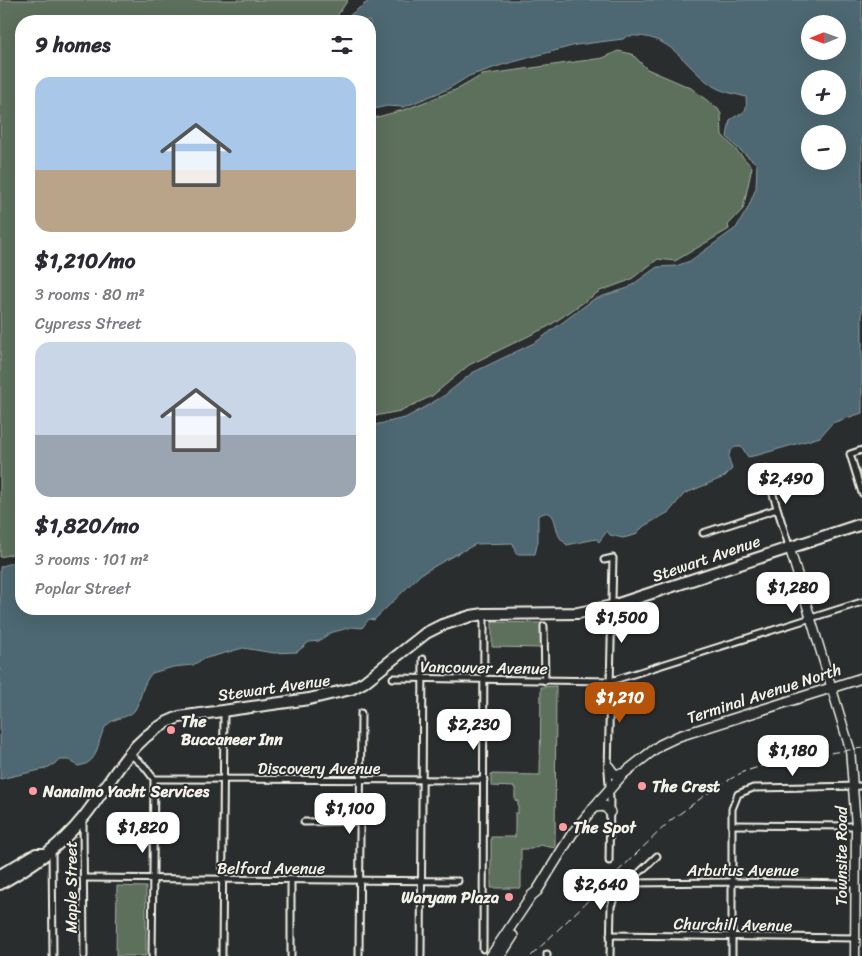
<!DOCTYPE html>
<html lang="en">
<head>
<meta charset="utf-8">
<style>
	body { margin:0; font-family:Sriracha,sans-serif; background:#f7f7f7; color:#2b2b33; height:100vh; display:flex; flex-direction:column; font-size:19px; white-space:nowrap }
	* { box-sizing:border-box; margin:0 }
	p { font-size:16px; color:#7c7c81 }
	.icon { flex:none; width:28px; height:28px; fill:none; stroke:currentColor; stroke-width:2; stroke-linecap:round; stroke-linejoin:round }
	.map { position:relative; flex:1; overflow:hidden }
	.sheet { position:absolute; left:15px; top:15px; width:361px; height:600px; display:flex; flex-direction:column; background:#fff; border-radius:20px; box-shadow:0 5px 20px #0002 }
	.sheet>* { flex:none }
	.needle { width:32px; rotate:269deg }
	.controls { position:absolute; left:801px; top:15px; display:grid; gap:10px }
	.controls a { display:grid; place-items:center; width:45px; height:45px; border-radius:50%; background:#fff; box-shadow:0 5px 20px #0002; font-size:25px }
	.price { position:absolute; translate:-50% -42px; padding:0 11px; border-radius:10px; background:#fff; color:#222; font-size:16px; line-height:32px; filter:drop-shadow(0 1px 2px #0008) }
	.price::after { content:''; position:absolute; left:50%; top:30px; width:15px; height:11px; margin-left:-8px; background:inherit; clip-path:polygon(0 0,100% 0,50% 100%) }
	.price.current { background:#b45309; color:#fff }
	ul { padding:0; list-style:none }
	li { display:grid; align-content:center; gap:10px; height:265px; padding:0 20px }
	li span { display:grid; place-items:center; height:155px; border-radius:15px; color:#555 }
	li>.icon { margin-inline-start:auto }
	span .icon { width:90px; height:90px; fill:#fffc; stroke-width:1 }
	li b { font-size:21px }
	h2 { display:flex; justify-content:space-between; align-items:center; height:60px; padding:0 20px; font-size:21px }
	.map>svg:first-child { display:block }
	.green { fill:#5c705b; stroke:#a8b0a2 }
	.water { fill:#4d6772; stroke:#909ea1; fill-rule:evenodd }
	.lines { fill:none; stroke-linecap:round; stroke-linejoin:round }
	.street-casing { stroke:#f4f1e8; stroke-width:9 }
	.secondary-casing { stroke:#f4f1e8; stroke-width:11 }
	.primary-casing { stroke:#f4f1e8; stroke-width:12 }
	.highway-casing { stroke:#f4f1e8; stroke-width:14 }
	.street { stroke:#2a2d2e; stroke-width:5 }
	.secondary { stroke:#2a2d2e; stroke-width:8 }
	.primary { stroke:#2a2d2e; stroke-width:9 }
	.highway { stroke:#2a2d2e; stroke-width:10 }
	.rail { stroke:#f4f1e8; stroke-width:1; stroke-dasharray:8 4; stroke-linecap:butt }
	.poi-dot { fill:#ff9aa2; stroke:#2a2d2e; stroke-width:2 }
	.labels { text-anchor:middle; stroke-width:4; stroke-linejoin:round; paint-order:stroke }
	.street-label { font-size:16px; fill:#f4f1e8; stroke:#2a2d2e }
	.poi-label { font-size:16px; font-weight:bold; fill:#f4f1e8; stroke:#2a2d2e; text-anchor:start }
</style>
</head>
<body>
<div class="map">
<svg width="862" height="956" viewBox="0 0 862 956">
	<rect width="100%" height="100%" fill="#2a2d2e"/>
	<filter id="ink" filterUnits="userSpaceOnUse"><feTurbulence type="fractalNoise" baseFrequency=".02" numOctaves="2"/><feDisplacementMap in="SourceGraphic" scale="10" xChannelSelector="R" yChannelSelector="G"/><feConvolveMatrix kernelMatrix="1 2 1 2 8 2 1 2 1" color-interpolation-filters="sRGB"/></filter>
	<g filter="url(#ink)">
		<g class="green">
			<polygon points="0,0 348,0 335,19 330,21 21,21 21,552 0,557"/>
			<polygon points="618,51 632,54 647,69 691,88 718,109 721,114 722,135 752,167 743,209 728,225 729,229 675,261 658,259 630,280 600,291 549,326 469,365 432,396 400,411 370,417 370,119 407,109 460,88 482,75 603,58"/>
			<polygon points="492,622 542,623 542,648 492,647"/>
			<polygon points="556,686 555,848 540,845 531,849 521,849 521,888 491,888 491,837 515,837 515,813 518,813 518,801 515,800 515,787 491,786 491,774 540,775 541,687"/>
			<polygon points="117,886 146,887 146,956 116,956"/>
		</g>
		<path class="water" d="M 370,0 L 862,0 L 862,413 L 832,423 L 820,437 L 758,455 L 748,457 L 742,447 L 735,447 C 726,454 729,459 732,469 L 724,477 L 684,494 L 669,512 L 644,526 L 635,535 L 623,538 L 610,535 L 607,531 L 599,542 L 596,539 L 567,545 C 564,542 561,540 559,536 C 554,525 556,505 538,516 L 538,541 L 535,554 L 516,554 L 513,543 L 476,544 L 449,558 L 421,574 L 374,620 L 369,619 L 362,628 L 352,627 L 330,633 L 319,641 L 309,642 L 297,652 L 274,653 L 243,648 L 203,659 L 193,665 L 173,667 L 152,673 C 142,684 142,696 136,708 C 131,719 115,716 107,725 C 95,739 102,763 78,766 L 69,760 L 61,760 L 45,769 L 0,779 L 0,567 L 21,559 L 21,609 L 370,609 L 370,426 L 405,418 L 420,410 L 445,395 L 472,373 L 536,342 L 594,299 L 628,288 L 657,267 L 676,266 L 690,261 L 736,228 L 748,208 L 756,188 L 757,164 L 735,146 L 727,137 L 730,120 C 742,111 748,116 746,97 C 736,94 722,92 713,86 C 681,64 673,33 627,36 L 623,39 L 576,45 L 502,65 L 469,76 L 448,89 L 404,107 L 387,106 L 370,110 L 370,21 L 342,21 ZM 810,24 L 838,24 L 838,51 L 810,51 ZM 810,79 L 838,79 L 838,106 L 810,106 ZM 810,134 L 838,134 L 838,161 L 810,161 Z"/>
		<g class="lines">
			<defs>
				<g id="street">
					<polyline points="862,450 850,454 862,493"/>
					<polyline points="765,469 789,546"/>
					<polyline points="703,533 777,509"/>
					<polyline points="604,560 613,558 608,771 610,799 609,861"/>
					<polyline points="544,626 545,681"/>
					<polyline points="393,678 611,681 862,602"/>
					<polyline points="130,754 144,766 154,779 152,956"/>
					<polyline points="154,779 484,780"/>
					<polyline points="83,819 84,956"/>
					<polyline points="304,822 360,821"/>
					<polyline points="733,825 856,826"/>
					<polyline points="52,850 53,956"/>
					<polyline points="83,878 458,881"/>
					<polyline points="630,883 732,882 855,884"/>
					<polyline points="610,935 855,938"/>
					<polyline points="483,949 484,615"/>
					<polyline points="222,956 224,709"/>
					<polyline points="291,956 291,881"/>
					<polyline points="359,956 361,713"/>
					<polyline points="421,956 423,659"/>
					<polyline points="547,956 547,954"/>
					<polyline points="610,956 611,906 615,896 657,856"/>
					<polyline points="732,956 732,809 738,794 753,788 862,786"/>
				</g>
				<polyline id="secondary" points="789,546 850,749 856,826 855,956"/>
				<g id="primary">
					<polyline points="609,767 614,774 623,774"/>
					<polyline points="594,807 605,806 610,812"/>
					<polyline points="491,956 531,896 537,891 572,834 594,807 623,774 660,745 679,736 862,678"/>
					<polyline points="500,956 513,936"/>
				</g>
				<g id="highway">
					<polyline points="0,875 36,854 45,854"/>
					<path d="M 0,884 C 31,866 60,847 83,818 C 114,780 130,735 179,717 L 309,699 L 351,689 L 364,682 L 426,633 L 442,625 L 471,616 L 484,614 L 578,613 L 612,606 L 862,524"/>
				</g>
			</defs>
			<use href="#street" class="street-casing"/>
			<use href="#secondary" class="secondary-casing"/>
			<use href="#primary" class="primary-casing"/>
			<use href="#highway" class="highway-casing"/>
			<use href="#street" class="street"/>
			<use href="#secondary" class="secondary"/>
			<use href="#primary" class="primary"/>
			<use href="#highway" class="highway"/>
			<polyline class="rail" points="531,956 671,820 718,786 743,772 777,761 862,748"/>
		</g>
	</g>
	<g class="poi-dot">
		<circle cx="171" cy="730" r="5"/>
		<circle cx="642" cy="786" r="5"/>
		<circle cx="33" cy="791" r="5"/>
		<circle cx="563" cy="827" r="5"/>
		<circle cx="509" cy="897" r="5"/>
	</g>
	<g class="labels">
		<g class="street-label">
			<text transform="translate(706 558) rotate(-19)" y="6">Stewart Avenue</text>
			<text transform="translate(484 667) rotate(1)" y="6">Vancouver Avenue</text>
			<text transform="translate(274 687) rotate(-8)" y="6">Stewart Avenue</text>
			<text transform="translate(764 693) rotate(-18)" y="6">Terminal Avenue North</text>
			<text x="319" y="774">Discovery Avenue</text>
			<text transform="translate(841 856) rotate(-90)" y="6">Townsite Road</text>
			<text x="271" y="874">Belford Avenue</text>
			<text x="743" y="876">Arbutus Avenue</text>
			<text transform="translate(71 887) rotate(-90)" y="6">Maple Street</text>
			<text transform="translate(733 924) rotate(1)" y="6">Churchill Avenue</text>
		</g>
		<g class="poi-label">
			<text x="181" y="727">The<tspan x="181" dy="18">Buccaneer Inn</tspan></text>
			<text x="652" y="792">The Crest</text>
			<text x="43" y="797">Nanaimo Yacht Services</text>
			<text x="573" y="833">The Spot</text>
			<text x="499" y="903" text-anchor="end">Waryam Plaza</text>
		</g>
	</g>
</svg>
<div class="controls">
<a><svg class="needle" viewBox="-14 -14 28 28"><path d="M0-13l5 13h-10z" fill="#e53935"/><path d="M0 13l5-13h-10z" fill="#7c7c81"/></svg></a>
<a>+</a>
<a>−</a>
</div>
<b class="price" style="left:786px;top:505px">$2,490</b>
<b class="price" style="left:793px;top:614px">$1,280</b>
<b class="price" style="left:622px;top:644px">$1,500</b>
<b class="price current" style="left:620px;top:724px">$1,210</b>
<b class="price" style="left:474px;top:751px">$2,230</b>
<b class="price" style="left:793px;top:777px">$1,180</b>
<b class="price" style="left:350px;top:835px">$1,100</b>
<b class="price" style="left:143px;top:854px">$1,820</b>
<b class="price" style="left:601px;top:911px">$2,640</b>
<section class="sheet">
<h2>9 homes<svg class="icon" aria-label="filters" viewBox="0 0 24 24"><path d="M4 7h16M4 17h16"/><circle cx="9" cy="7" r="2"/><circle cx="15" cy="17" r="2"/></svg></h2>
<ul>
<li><span style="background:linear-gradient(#a9c7e8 60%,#b9a48a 0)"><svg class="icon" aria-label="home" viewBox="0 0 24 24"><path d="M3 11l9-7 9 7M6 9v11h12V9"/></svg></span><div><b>$1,210/mo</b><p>3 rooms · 80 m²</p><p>Cypress Street</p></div></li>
<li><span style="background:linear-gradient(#c9d6e8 60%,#9aa5b1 0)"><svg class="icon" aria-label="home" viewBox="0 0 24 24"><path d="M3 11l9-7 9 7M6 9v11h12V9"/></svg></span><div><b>$1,820/mo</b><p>3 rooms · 101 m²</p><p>Poplar Street</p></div></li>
</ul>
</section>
</div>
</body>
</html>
